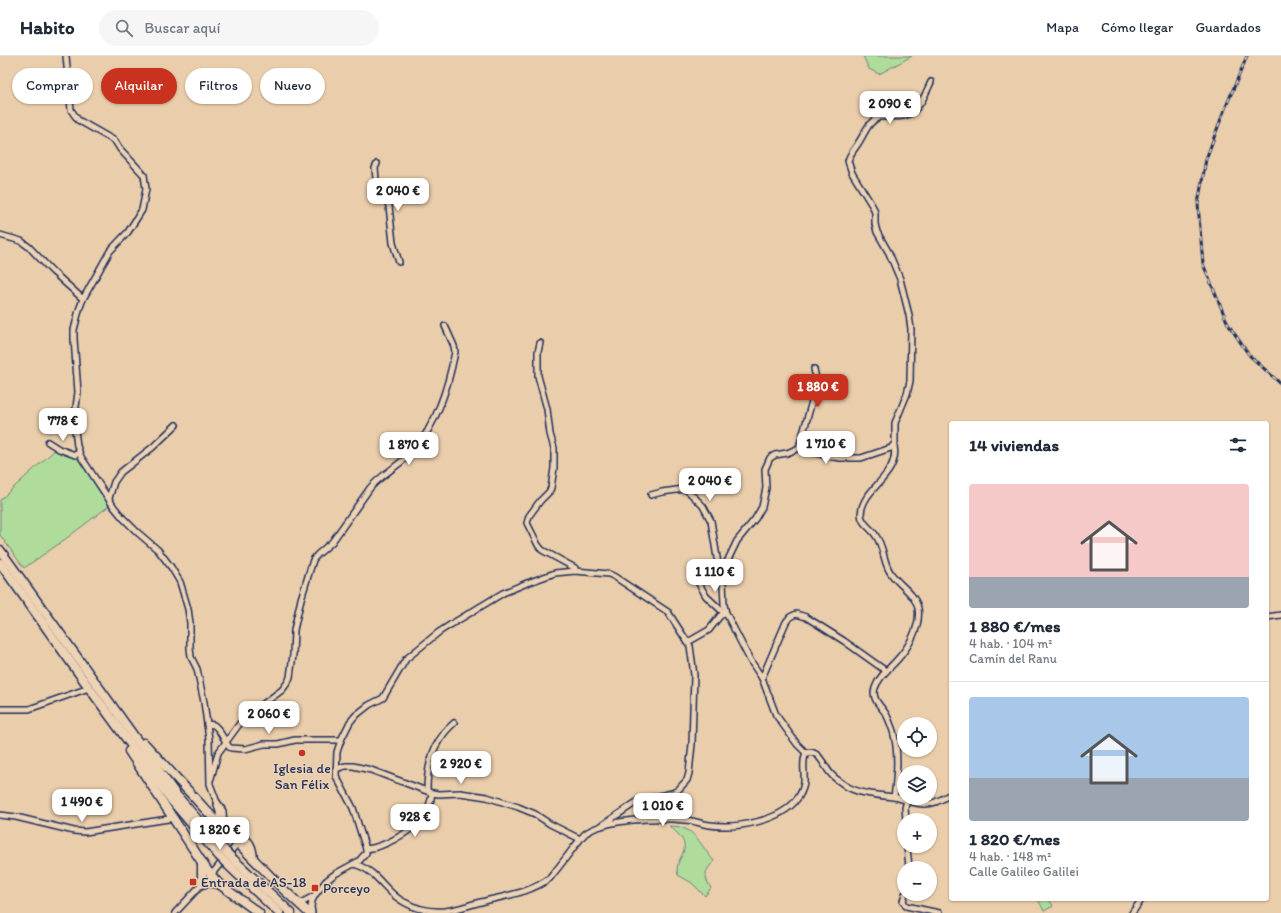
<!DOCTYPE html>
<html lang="es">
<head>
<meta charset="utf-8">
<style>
	body { margin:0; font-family:Itim,sans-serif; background:#f6f6f7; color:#1f2937; height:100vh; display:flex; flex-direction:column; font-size:15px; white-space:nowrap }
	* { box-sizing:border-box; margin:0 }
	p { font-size:13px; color:#747a83 }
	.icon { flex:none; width:22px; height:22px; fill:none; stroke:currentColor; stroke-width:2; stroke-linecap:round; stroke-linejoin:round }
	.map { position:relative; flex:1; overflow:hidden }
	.sheet { position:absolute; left:949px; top:365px; width:320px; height:480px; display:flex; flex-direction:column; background:#fff; border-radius:4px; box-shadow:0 1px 3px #0004 }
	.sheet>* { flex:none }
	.hud { position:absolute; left:12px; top:12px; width:380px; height:36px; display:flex; gap:8px }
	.fabs { position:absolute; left:897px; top:661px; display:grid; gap:8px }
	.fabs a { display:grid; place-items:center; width:40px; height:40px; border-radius:50%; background:#fff; box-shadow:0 1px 3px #0004; font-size:20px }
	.price { position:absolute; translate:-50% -34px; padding:0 9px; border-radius:8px; background:#fff; color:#222; font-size:13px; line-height:26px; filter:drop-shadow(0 1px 2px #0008) }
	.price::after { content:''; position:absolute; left:50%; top:24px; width:12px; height:9px; margin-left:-6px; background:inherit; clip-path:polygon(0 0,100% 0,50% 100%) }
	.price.selected { background:#c8321e; color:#fff }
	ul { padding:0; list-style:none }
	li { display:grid; align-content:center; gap:8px; height:212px; padding:0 20px }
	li+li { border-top:1px solid #e0e1e3 }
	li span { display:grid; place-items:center; height:124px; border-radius:4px; color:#555 }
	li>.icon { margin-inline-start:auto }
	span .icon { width:72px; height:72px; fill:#fffc; stroke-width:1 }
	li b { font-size:17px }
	h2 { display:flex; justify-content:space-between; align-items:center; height:48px; padding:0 20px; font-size:17px }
	.pill { padding:0 14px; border-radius:18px; background:#fff; box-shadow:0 1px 3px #0004; font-size:14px; line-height:36px }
	.pill.selected { background:#c8321e; color:#fff }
	header { display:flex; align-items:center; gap:24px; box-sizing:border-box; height:56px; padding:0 20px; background:#fff; border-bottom:1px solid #e0e1e3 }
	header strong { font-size:19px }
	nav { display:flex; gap:22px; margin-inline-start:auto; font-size:14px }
	.search { width:280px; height:36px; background:#f6f6f7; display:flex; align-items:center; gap:10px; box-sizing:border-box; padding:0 14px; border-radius:22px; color:#747a83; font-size:15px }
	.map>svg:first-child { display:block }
	.green { fill:#afdc9b; stroke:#65867c }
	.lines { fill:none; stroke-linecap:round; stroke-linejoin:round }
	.minor-casing { stroke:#1b2f5e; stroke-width:8 }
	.trunk-casing { stroke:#1b2f5e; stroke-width:11 }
	.minor { stroke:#edd2b4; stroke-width:5 }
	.trunk { stroke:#edd2b4; stroke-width:8 }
	.rail-casing { stroke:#1b2f5e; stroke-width:3 }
	.rail { stroke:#edd2b4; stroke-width:1.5; stroke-dasharray:4.5; stroke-linecap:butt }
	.trunk-bridge-casing { stroke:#1b2f5e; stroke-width:11; stroke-linecap:butt }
	.trunk-bridge { stroke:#edd2b4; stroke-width:8 }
	.poi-dot { fill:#c8321e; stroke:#edd2b4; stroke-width:1.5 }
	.labels { text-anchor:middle; stroke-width:3; stroke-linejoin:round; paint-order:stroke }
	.poi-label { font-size:14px; fill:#1b2f5e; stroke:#edd2b4; text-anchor:start }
</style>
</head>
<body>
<header>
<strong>Habito</strong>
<div class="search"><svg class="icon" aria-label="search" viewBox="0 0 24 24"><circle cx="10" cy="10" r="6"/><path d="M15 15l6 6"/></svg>Buscar aquí</div>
<nav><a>Mapa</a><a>Cómo llegar</a><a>Guardados</a></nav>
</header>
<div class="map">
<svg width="1281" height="857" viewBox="0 0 1281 857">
	<rect width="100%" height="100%" fill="#eacdaa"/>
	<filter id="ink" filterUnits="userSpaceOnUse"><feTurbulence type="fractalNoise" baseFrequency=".025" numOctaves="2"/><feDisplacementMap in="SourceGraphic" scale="8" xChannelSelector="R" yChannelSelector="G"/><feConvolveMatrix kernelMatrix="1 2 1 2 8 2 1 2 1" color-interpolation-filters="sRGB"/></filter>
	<g filter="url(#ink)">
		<g class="green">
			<polygon points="863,0 912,0 879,18 869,13"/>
			<polygon points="56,393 77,401 109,450 60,487 24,512 0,479 0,444"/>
			<path d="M 669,770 C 696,770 698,787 714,805 C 713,807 711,808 710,810 C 703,817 706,825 711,832 L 705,840 L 692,827 L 678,819 C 672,799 701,794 669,770 Z"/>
			<polygon points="1038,843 1049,843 1053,850 1044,855"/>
		</g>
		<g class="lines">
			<defs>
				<g id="minor">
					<polyline points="66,0 71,54 78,64 115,85 120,93 144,119 146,133 142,154 128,176 110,195 83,243 79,254 74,274 74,283 78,336 74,366 77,390 81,401 114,451 123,462 137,476 158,494 171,511 180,526 188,553 190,567 190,592 191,601 197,613 204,646 209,683 210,728 216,744 223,755 224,773"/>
					<polyline points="377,108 375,112 376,123 389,150 393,187 399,206"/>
					<polyline points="0,179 21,185 29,191 52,215 83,243"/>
					<polyline points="540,287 538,296 538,320 547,353 550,378 554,392 554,412 551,432 549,436 540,445 529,460 527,467 538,489 542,494 575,512 575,515"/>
					<polyline points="48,386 59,393 75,399 79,397"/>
					<polyline points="799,392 817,327 814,313"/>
					<polyline points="651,439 662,436 684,433 687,434 703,450 711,465 719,514 723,518"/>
					<polyline points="109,442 114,426 121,416 153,391 176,369"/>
					<polyline points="697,524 706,540 724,557"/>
					<polyline points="1267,561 1281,559"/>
					<polyline points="688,586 709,574 720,560 726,557"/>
					<polyline points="762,622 786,566 790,561 796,558 806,561 844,585 886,615"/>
					<polyline points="0,653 29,653 89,632"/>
					<polyline points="207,668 214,669 218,673 229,691 231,692 245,693 264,688 278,688 295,684 341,684"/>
					<path d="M 806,697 L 797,688 L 776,659 L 762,622 L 750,604 L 726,557 L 724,549 L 723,526 L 723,518 L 725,510 L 737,485 L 755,463 L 762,451 L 766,432 L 765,413 L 770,402 L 775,399 L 787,397 L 799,392 L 827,400 L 840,402 L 861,402 L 891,392 L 895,387 L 895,367 L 907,338 L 910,325 L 911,273 L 909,259 L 900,223 L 889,197 L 877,176 L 875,168 L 875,157 L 873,151 L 852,117 L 848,105 C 850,97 855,93 859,86 C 865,77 868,65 880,61 C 890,59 902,63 911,57 C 921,50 926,37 931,26"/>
					<polyline points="336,713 345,710 353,710 371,714 432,737 439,738 460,737 487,741 518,751 535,758 550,768 580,783"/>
					<path d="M 211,722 L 218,697 L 243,663 L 282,634 L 288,626 L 290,621 L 293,599 L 294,574 L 301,543 L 313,504 L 317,499 L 332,486 L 370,432 C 382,418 399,410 412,396 C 437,369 448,331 455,296 L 454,290 L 445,270"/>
					<path d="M 427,734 C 427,716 431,693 443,679 C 446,674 450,671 454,667"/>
					<path d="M 894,741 C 897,721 899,695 893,675 C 891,670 889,663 886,658 C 881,650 871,643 875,632 C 879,620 889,613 897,604 C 909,591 921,570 918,552 C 915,537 897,528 890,516 C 883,505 884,491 876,480 C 872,472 861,468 861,458 C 862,432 900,420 894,390"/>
					<polyline points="0,759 16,761 74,775 85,776 168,763 171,760"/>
					<polyline points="906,764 905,752 907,744"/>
					<path d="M 217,766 C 221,760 219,755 217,749"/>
					<polyline points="907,790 909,812"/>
					<path d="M 366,793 C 377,792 386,788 395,783 C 414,773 430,759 432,737"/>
					<path d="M 354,808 C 379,815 384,836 404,846 C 416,853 431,856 445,855 C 457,854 469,849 481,846 C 504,840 530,837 550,822 C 558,812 566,802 574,791 C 578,787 581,781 586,777 C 606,763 659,761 684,764 C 693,764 701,768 710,769 C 736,773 781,765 797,743 C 811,725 799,711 806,697 C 819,692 824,711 831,718 C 835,723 841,726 846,730 C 861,739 882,739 899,742 C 907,744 915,748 923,748 C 933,749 942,743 951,738"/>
					<polyline points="210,820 238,787"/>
					<polyline points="905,838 903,845 906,850 939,857"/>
					<polyline points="299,846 303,846 314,840"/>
					<polyline points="175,857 203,827"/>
					<polyline points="312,857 311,851 312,845 315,839 326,825 335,818 359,805 366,797 366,793 353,752 336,720 337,696 341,684 350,666 355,660 369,649 383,642 406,603 439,576 450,569 503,537 527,527 555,517 575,515 609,518 615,521 668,556 690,590 694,619 692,688 689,717 687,724 678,734 672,737 638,745 601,770"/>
					<polyline points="1132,857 1142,843"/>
				</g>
				<g id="trunk">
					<polyline points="0,494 177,740 225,795"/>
					<polyline points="0,507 90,633 172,745 219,800"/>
					<polyline points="144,687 217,766 283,833 309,857"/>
					<polyline points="129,695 207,814 219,828 259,857"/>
					<path d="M 238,787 L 240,784 L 244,783 C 251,787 252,794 253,802"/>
					<polyline points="234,804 291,857"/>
					<polyline points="202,808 202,828 208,826 219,828"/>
					<polyline points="229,810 279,857"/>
				</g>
			</defs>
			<use href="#minor" class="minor-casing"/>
			<use href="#trunk" class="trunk-casing"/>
			<use href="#minor" class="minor"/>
			<use href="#trunk" class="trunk"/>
			<defs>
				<polyline id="rail" points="1247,0 1222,60 1206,103 1198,148 1203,208 1228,268 1249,299 1281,328"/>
			</defs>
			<use href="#rail" class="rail-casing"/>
			<use href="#rail" class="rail"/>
			<defs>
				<g id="trunk-bridge">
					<polyline points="225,795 234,804"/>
					<polyline points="219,800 229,810"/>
				</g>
			</defs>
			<use href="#trunk-bridge" class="trunk-bridge-casing"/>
			<use href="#trunk-bridge" class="trunk-bridge"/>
		</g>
	</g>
	<g class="poi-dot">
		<circle cx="302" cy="697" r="4"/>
		<rect x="189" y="822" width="8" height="8" rx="2"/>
		<rect x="311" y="828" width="8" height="8" rx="2"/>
	</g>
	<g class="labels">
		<g class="poi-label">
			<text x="302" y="717" text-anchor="middle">Iglesia de<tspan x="302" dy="16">San Félix</tspan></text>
			<text x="201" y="831">Entrada de AS-18</text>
			<text x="323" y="837">Porceyo</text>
		</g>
	</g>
</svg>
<div class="fabs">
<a><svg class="icon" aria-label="locate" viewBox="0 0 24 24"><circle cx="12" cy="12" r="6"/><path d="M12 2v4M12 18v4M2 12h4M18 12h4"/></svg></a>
<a><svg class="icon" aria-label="layers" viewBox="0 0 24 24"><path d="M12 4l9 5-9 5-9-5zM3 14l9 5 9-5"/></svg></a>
<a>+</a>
<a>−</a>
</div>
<b class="price" style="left:890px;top:69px">2 090 €</b>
<b class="price" style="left:398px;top:156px">2 040 €</b>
<b class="price selected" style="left:818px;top:352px">1 880 €</b>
<b class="price" style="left:63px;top:386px">778 €</b>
<b class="price" style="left:826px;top:409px">1 710 €</b>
<b class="price" style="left:409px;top:410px">1 870 €</b>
<b class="price" style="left:710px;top:446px">2 040 €</b>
<b class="price" style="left:715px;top:537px">1 110 €</b>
<b class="price" style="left:269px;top:679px">2 060 €</b>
<b class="price" style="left:461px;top:729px">2 920 €</b>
<b class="price" style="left:82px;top:767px">1 490 €</b>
<b class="price" style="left:663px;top:771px">1 010 €</b>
<b class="price" style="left:415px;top:782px">928 €</b>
<b class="price" style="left:220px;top:795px">1 820 €</b>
<div class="hud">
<a class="pill">Comprar</a>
<a class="pill selected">Alquilar</a>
<a class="pill">Filtros</a>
<a class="pill">Nuevo</a>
</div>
<section class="sheet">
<h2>14 viviendas<svg class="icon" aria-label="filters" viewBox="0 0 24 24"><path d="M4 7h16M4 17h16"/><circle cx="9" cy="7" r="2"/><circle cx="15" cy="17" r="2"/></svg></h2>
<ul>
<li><span style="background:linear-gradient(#f6c9c9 75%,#9aa5b1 0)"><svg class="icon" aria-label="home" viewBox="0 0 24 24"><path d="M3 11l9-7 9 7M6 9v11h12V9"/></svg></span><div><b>1 880 €/mes</b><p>4 hab. · 104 m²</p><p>Camín del Ranu</p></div></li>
<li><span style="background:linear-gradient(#a9c7e8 65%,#9aa5b1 0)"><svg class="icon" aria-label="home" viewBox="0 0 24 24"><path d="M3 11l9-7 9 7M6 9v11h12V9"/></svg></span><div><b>1 820 €/mes</b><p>4 hab. · 148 m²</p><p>Calle Galileo Galilei</p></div></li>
</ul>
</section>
</div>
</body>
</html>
